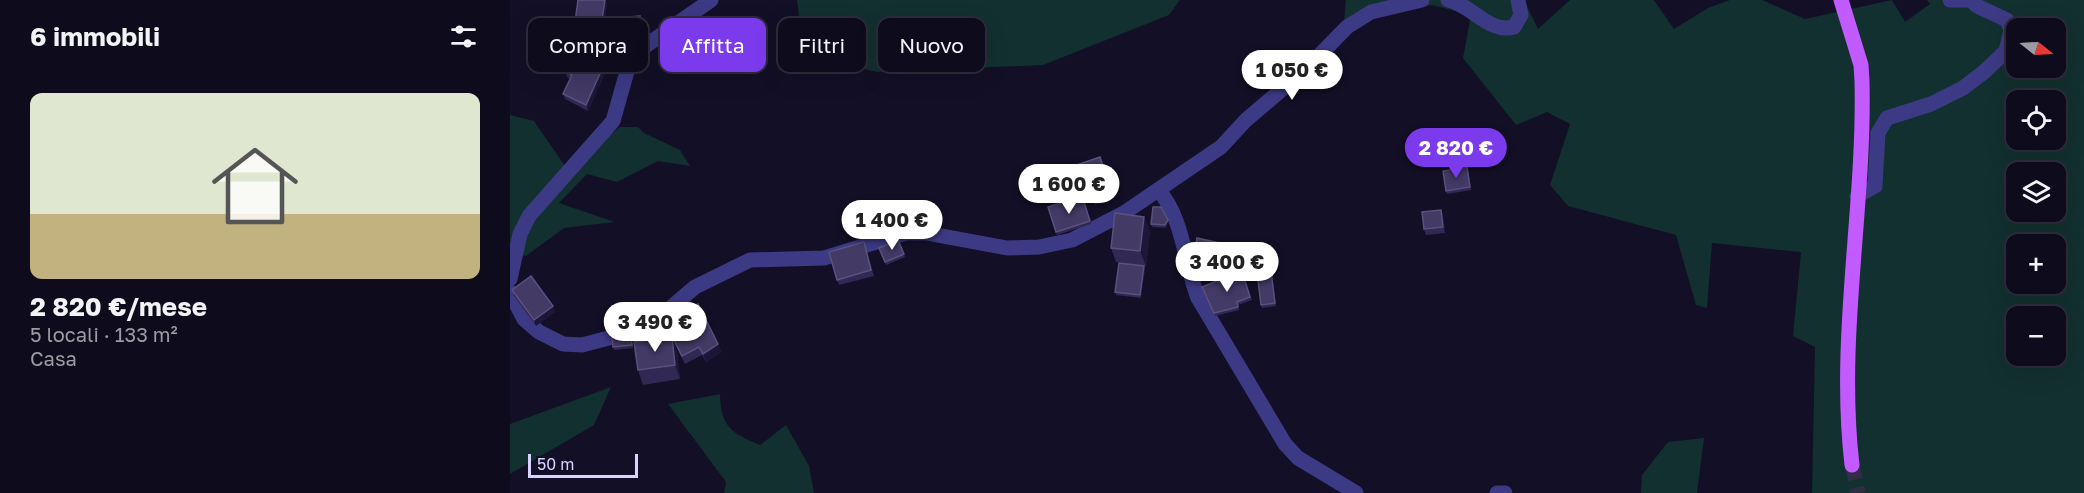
<!DOCTYPE html>
<html lang="it">
<head>
<meta charset="utf-8">
<style>
	body { margin:0; font-family:"Golos Text",sans-serif; background:#171425; color:#f1f3f6; height:100vh; display:flex; flex-direction:column; font-size:22px; white-space:nowrap }
	* { box-sizing:border-box; margin:0 }
	p { font-size:20px; color:#9b9ba3 }
	.icon { flex:none; width:33px; height:33px; fill:none; stroke:currentColor; stroke-width:2; stroke-linecap:round; stroke-linejoin:round }
	.map { position:relative; flex:1; overflow:hidden }
	.panel { display:flex; flex-direction:column; background:#0e0b1c; width:510px }
	.panel>* { flex:none }
	.top-card { position:absolute; left:18px; top:18px; width:570px; height:54px; display:flex; gap:12px }
	.needle { width:39px; rotate:108deg }
	.tools { position:absolute; left:1496px; top:18px; display:grid; gap:12px }
	.tools a { display:grid; place-items:center; width:60px; height:60px; border-radius:12px; background:#0e0b1c; box-shadow:0 6px 24px #0002,0 0 0 2px #2e2b3b; font-size:30px }
	.scale { position:absolute; left:18px; bottom:15px; width:110px; box-sizing:border-box; padding-left:6px; border:3px solid #d9d4ff; border-top:0; font-size:16px; line-height:21px; white-space:nowrap; color:#d9d4ff; -webkit-text-stroke:4px #130f26; paint-order:stroke }
	.price { position:absolute; translate:-50% -51px; padding:0 14px; border-radius:21px; background:#fff; color:#222; font-size:20px; line-height:39px; filter:drop-shadow(0 2px 3px #0008) }
	.price::after { content:''; position:absolute; left:50%; top:36px; width:18px; height:14px; margin-left:-9px; background:inherit; clip-path:polygon(0 0,100% 0,50% 100%) }
	.price.on { background:#7c3aed; color:#fff }
	ul { padding:0; list-style:none }
	li { display:grid; align-content:center; gap:12px; height:318px; padding:0 30px }
	li+li { border-top:2px solid #2e2b3b }
	li span { display:grid; place-items:center; height:186px; border-radius:12px; color:#555 }
	li>.icon { margin-inline-start:auto }
	span .icon { width:108px; height:108px; fill:#fffc; stroke-width:1 }
	li b { font-size:26px }
	h2 { display:flex; justify-content:space-between; align-items:center; height:72px; padding:0 30px; font-size:26px }
	.chip { padding:0 21px; border-radius:12px; background:#0e0b1c; box-shadow:0 6px 24px #0002,0 0 0 2px #2e2b3b; font-size:21px; line-height:54px }
	.chip.on { background:#7c3aed; color:#fff }
	main { display:flex; flex:1; min-height:0 }
	.map>svg:first-child { display:block }
	.green { fill:#12302f; fill-rule:evenodd }
	.lines { fill:none; stroke-linecap:round; stroke-linejoin:round }
	.major-tunnel { stroke:#312d47; stroke-width:15; stroke-dasharray:15 8; stroke-linecap:butt }
	.minor { stroke:#3d3a85; stroke-width:15 }
	.major { stroke:#c25bff; stroke-width:15 }
	.wall { fill:#312854 }
	.shaded-wall { fill:#1d163a }
	.building { fill:#433a66; stroke:#5a527e; stroke-width:1.5 }
</style>
</head>
<body>
<main>
<section class="panel">
<h2>6 immobili<svg class="icon" aria-label="filters" viewBox="0 0 24 24"><path d="M4 7h16M4 17h16"/><circle cx="9" cy="7" r="2"/><circle cx="15" cy="17" r="2"/></svg></h2>
<ul>
<li><span style="background:linear-gradient(#dfe7d0 65%,#c2b280 0)"><svg class="icon" aria-label="home" viewBox="0 0 24 24"><path d="M3 11l9-7 9 7M6 9v11h12V9"/></svg></span><div><b>2 820 €/mese</b><p>5 locali · 133 m²</p><p>Casa</p></div></li>
</ul>
</section>
<div class="map">
<svg width="1574" height="493" viewBox="0 0 1574 493">
	<rect width="100%" height="100%" fill="#130f26"/>
	<g class="green">
		<polygon points="287,0 670,0 659,15 533,65 367,72 294,56"/>
		<path d="M 836,0 L 1014,0 L 1028,29 L 1060,0 L 1144,0 L 1164,29 L 1198,8 L 1220,0 L 1252,0 L 1295,19 L 1382,0 L 1395,22 L 1420,4 L 1417,0 L 1574,0 L 1574,493 L 1302,493 L 1305,347 L 1283,336 L 1291,252 L 1202,243 L 1197,308 L 1186,305 L 1166,235 L 1058,206 L 1040,185 L 1060,124 L 1037,112 L 1006,125 L 953,58 L 961,15 L 922,5 L 868,12 L 834,21 ZM 1506,28 L 1545,28 L 1545,68 L 1506,68 ZM 1506,100 L 1545,100 L 1545,140 L 1506,140 ZM 1506,172 L 1545,172 L 1545,212 L 1506,212 ZM 1506,244 L 1545,244 L 1545,284 L 1506,284 ZM 1506,316 L 1545,316 L 1545,356 L 1506,356 Z"/>
		<polygon points="0,115 24,121 57,169 110,127 128,127 134,133 170,150 180,166 148,161 107,182 77,174 49,203 105,222 54,228 16,256 0,253"/>
		<polygon points="101,387 84,425 0,474 0,424"/>
		<path d="M 210,394 C 211,427 221,433 250,445 L 276,425 L 299,466 L 304,493 L 214,493 L 216,482 L 158,404 Z"/>
		<polygon points="1194,438 1187,493 1131,493 1132,475 1158,442"/>
	</g>
	<g class="lines">
		<polyline class="major-tunnel" points="1342,465 1348,493"/>
		<g class="minor">
			<path d="M 938,0 C 962,5 979,34 1004,27 L 1011,15 L 1008,0"/>
			<polyline points="1440,0 1461,0"/>
			<path d="M 648,190 C 673,216 675,265 688,298 L 775,444 L 788,458 L 846,493"/>
			<polyline points="1347,196 1365,186 1368,133 1377,118 1421,104 1453,88 1474,72 1496,51 1501,30 1497,20 1467,6 1461,0"/>
			<polyline points="0,279 10,234 19,216 103,121 118,68 131,49 201,0"/>
			<polyline points="0,292 14,319 29,332 53,344 72,345 137,328 185,287 240,260 314,258 396,233 416,233 497,248 529,247 562,240 614,213 711,147 736,120 797,68 837,27 861,12 912,0"/>
			<polyline points="987,493 995,493"/>
		</g>
		<path class="major" d="M 1331,0 L 1351,65 L 1352,81 C 1355,209 1327,337 1342,465"/>
	</g>
	<g class="wall">
		<polygon points="95,0 97,5 93,32 67,28 65,22"/>
		<polygon points="131,19 134,42 110,45 109,42"/>
		<polygon points="97,58 99,64 78,111 55,99 53,94 60,79 57,77 55,71"/>
		<polygon points="590,157 604,198 585,205 581,194 566,199 555,169"/>
		<polygon points="958,170 961,190 937,194 936,191"/>
		<polygon points="573,199 581,224 547,235 538,207 564,202"/>
		<polygon points="931,210 933,215 935,233 916,235 914,229"/>
		<polygon points="634,217 640,231 636,266 606,262 601,248"/>
		<polygon points="659,223 656,228 642,227 641,224"/>
		<polygon points="388,240 395,257 376,265 369,248"/>
		<polygon points="354,242 364,276 329,285 327,280"/>
		<polygon points="734,251 729,272 732,271 742,300 728,305 729,310 705,316 692,287 727,272 720,271 718,276 688,280 687,277"/>
		<polygon points="761,266 766,306 752,308 751,305"/>
		<polygon points="635,269 631,298 606,295 605,292"/>
		<polygon points="2,290 45,312 26,326 4,296"/>
		<polygon points="154,320 208,344 211,352 196,362 192,355 175,364 162,338 167,352 170,379 133,385 128,370 161,337"/>
		<polygon points="121,334 123,348 104,350 103,347"/>
	</g>
	<g class="shaded-wall">
		<polygon points="95,0 97,5 93,32 91,26"/>
		<polygon points="97,58 99,64 78,111 76,105"/>
		<polygon points="931,210 933,215 935,233 933,227"/>
		<polygon points="634,217 640,231 636,266 630,251"/>
		<polygon points="658,220 659,223 656,228 655,225"/>
		<polygon points="733,248 734,251 729,273 728,270"/>
		<polygon points="760,263 761,266 766,306 765,303"/>
		<polygon points="634,266 635,269 631,298 630,295"/>
		<polygon points="43,306 45,312 26,326 24,320"/>
		<polygon points="162,337 167,352 170,379 165,365"/>
		<polygon points="208,344 211,352 196,362 193,354"/>
	</g>
	<g class="building">
		<polygon points="68,0 95,0 91,26 65,22"/>
		<polygon points="130,16 132,39 109,42 107,18"/>
		<polygon points="71,43 97,58 76,105 53,94 62,75 55,71"/>
		<polygon points="590,157 601,190 582,196 578,185 562,191 555,169"/>
		<polygon points="957,167 960,187 936,191 933,171"/>
		<polygon points="563,199 564,202 573,199 580,221 546,232 538,207"/>
		<polygon points="643,207 651,207 658,220 655,225 641,224"/>
		<polygon points="931,210 933,227 914,229 912,212"/>
		<polygon points="605,213 634,217 630,251 601,248"/>
		<polygon points="687,238 733,248 728,270 719,268 717,273 687,277 683,261"/>
		<polygon points="388,240 394,254 375,262 369,248"/>
		<polygon points="354,242 361,270 327,280 319,252"/>
		<polygon points="609,263 634,266 630,295 605,292"/>
		<polygon points="760,263 765,303 751,305 746,264"/>
		<polygon points="732,271 740,297 727,302 728,307 704,313 692,287"/>
		<polygon points="21,276 43,306 24,320 2,290"/>
		<polygon points="188,304 208,344 193,354 189,347 172,356 154,320"/>
		<polygon points="121,334 122,345 103,347 102,336"/>
		<polygon points="162,337 165,365 128,370 124,342"/>
	</g>
</svg>
<div class="tools">
<a><svg class="needle" viewBox="-14 -14 28 28"><path d="M0-13l5 13h-10z" fill="#e53935"/><path d="M0 13l5-13h-10z" fill="#9b9ba3"/></svg></a>
<a><svg class="icon" aria-label="locate" viewBox="0 0 24 24"><circle cx="12" cy="12" r="6"/><path d="M12 2v4M12 18v4M2 12h4M18 12h4"/></svg></a>
<a><svg class="icon" aria-label="layers" viewBox="0 0 24 24"><path d="M12 4l9 5-9 5-9-5zM3 14l9 5 9-5"/></svg></a>
<a>+</a>
<a>−</a>
</div>
<div class="scale">50 m</div>
<b class="price" style="left:782px;top:101px">1 050 €</b>
<b class="price on" style="left:946px;top:179px">2 820 €</b>
<b class="price" style="left:559px;top:215px">1 600 €</b>
<b class="price" style="left:382px;top:251px">1 400 €</b>
<b class="price" style="left:717px;top:293px">3 400 €</b>
<b class="price" style="left:145px;top:353px">3 490 €</b>
<div class="top-card">
<a class="chip">Compra</a>
<a class="chip on">Affitta</a>
<a class="chip">Filtri</a>
<a class="chip">Nuovo</a>
</div>
</div>
</main>
</body>
</html>
